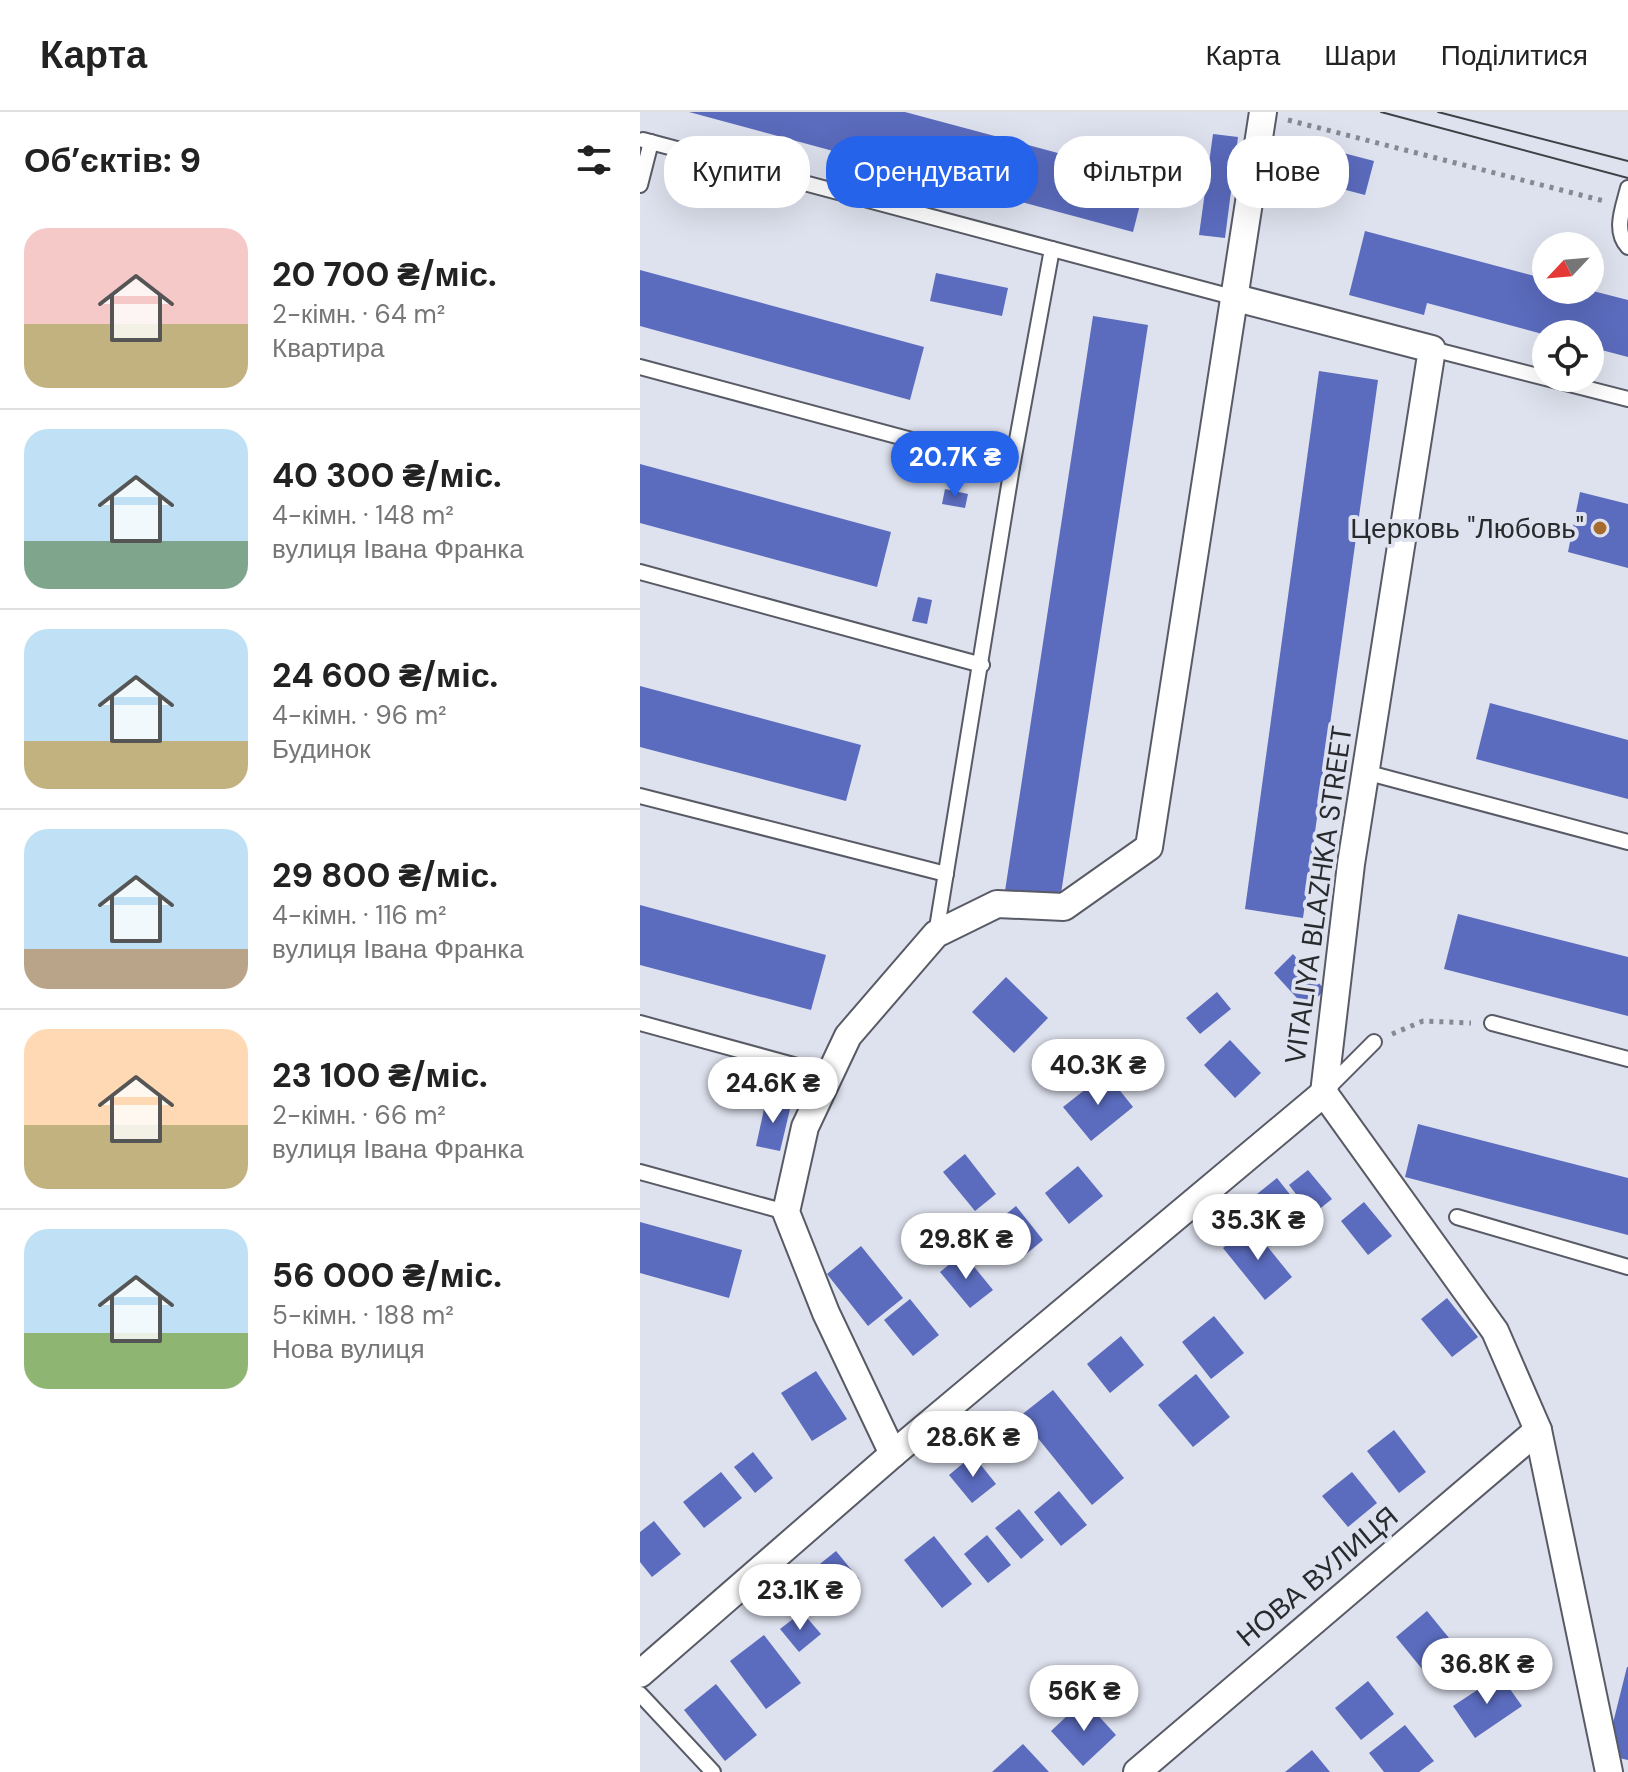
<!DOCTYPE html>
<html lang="uk">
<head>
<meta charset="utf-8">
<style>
	body { margin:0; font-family:"DM Sans",sans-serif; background:#f2f2f2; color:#222; height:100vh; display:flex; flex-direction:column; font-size:30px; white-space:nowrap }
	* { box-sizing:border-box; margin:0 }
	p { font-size:26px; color:#767676 }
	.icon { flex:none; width:44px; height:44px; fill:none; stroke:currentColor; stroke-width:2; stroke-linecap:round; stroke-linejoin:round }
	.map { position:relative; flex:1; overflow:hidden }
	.details { display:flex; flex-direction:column; background:#fff; width:640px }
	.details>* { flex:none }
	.hud { position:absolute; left:24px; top:24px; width:760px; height:72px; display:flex; gap:16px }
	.needle { width:52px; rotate:244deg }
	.tools { position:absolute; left:892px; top:120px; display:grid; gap:16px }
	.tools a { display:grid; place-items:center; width:72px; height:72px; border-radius:50%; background:#fff; box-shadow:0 8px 32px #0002; font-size:40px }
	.price { position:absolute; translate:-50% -68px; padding:0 18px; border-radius:28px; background:#fff; color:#222; font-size:26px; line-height:52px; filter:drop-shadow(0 2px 4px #0008) }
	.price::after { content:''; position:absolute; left:50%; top:48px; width:24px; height:18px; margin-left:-12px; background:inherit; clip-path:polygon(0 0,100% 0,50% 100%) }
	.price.selected { background:#2563eb; color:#fff }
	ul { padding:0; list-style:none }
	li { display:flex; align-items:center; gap:24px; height:200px; padding:0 24px }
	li+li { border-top:2px solid #e0e0e0 }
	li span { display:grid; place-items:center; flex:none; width:224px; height:160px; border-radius:24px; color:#555 }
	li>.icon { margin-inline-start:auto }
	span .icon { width:96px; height:96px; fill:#fffc; stroke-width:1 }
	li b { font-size:34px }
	h2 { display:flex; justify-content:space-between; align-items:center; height:96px; padding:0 24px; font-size:34px }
	.pill { padding:0 28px; border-radius:32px; background:#fff; box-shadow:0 8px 32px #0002; font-size:28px; line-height:72px }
	.pill.selected { background:#2563eb; color:#fff }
	header { display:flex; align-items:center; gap:48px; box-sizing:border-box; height:112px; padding:0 40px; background:#fff; border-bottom:2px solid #e0e0e0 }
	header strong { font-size:38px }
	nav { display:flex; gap:44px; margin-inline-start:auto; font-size:28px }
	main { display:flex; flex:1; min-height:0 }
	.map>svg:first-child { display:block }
	.building { fill:#5b6bbd }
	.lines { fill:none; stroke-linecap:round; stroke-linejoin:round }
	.service-casing { stroke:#585b65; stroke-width:18 }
	.minor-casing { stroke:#585b65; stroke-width:30 }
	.path { stroke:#868991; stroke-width:5; stroke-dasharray:4 6; stroke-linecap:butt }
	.service { stroke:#fff; stroke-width:14 }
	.minor { stroke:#fff; stroke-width:26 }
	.tram { stroke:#3f4045; stroke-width:2 }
	.poi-dot { fill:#a86b2f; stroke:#dee2ee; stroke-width:3 }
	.labels { text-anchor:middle; stroke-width:8; stroke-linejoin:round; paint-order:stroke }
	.poi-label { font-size:28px; fill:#292a2e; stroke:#dee2ee; text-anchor:end }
	.street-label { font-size:28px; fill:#292a2e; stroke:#dee2ee }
</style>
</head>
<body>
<header>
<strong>Карта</strong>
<nav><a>Карта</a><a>Шари</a><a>Поділитися</a></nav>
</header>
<main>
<section class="details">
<h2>Об’єктів: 9<svg class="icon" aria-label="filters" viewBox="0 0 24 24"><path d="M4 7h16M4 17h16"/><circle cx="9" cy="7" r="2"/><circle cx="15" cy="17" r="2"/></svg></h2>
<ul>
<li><span style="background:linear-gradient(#f6c9c9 60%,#c2b280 0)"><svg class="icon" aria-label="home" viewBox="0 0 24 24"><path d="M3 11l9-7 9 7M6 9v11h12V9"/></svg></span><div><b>20 700 ₴/міс.</b><p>2-кімн. · 64 m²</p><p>Квартира</p></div></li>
<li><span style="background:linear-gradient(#bfe0f5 70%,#7fa58c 0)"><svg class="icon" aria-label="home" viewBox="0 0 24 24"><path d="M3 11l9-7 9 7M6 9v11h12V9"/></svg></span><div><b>40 300 ₴/міс.</b><p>4-кімн. · 148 m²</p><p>вулиця Івана Франка</p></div></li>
<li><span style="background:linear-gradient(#bfe0f5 70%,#c2b280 0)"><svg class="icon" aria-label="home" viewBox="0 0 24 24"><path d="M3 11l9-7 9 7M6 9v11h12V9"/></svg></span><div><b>24 600 ₴/міс.</b><p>4-кімн. · 96 m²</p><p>Будинок</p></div></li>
<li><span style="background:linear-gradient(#bfe0f5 75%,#b9a48a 0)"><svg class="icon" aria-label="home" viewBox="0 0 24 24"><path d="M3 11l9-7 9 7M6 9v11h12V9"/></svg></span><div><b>29 800 ₴/міс.</b><p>4-кімн. · 116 m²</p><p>вулиця Івана Франка</p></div></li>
<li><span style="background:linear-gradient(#ffd9b3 60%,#c2b280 0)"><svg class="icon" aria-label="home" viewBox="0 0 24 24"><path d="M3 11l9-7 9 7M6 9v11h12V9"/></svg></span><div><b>23 100 ₴/міс.</b><p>2-кімн. · 66 m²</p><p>вулиця Івана Франка</p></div></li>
<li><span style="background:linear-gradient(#bfe0f5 65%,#8fb573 0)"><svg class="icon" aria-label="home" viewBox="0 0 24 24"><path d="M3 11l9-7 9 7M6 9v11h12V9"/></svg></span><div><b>56 000 ₴/міс.</b><p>5-кімн. · 188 m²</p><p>Нова вулиця</p></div></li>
</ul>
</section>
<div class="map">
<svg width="988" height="1660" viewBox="0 0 988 1660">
	<rect width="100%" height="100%" fill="#dee2ee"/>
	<g class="building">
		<polygon points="49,0 265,0 507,65 493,120"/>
		<polygon points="573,22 598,25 585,126 559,123"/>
		<polygon points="669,32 734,49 725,83 660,66"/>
		<polygon points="725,119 906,167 906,178 949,178 988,188 988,245 950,235 950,222 906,223 787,191 784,203 709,183"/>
		<polygon points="0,158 284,235 270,288 0,214"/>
		<polygon points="296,161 368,176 362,204 290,189"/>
		<polygon points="453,204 508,213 420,788 365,779"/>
		<polygon points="679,259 738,268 663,806 605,797"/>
		<polygon points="0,352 251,420 237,475 0,411"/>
		<polygon points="305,377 328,382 325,396 302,392"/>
		<polygon points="940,380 988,392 988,456 928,440"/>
		<polygon points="278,485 292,488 287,512 272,509"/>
		<polygon points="0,574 221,633 206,689 0,635"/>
		<polygon points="850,591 988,628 988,687 836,647"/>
		<polygon points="0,793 186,843 171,898 0,853"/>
		<polygon points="818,802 988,845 988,904 804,857"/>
		<polygon points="653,842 685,878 666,896 634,861"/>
		<polygon points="366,865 408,906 374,941 332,900"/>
		<polygon points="577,880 591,897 560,922 546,906"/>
		<polygon points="590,928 621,961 595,986 564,953"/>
		<polygon points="466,961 493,995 451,1029 423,995"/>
		<polygon points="126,988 151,993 140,1039 116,1034"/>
		<polygon points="778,1012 988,1066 988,1123 765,1065"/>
		<polygon points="325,1042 356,1082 335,1099 303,1060"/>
		<polygon points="438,1054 463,1084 429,1112 405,1081"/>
		<polygon points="668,1058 692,1087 672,1103 649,1073"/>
		<polygon points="637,1066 659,1094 634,1114 612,1086"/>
		<polygon points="724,1090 752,1124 728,1143 701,1109"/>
		<polygon points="376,1094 403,1128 378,1149 350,1115"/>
		<polygon points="0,1110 102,1138 89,1186 0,1161"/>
		<polygon points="610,1113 652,1165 625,1188 583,1136"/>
		<polygon points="221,1134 263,1186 228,1214 187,1162"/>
		<polygon points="323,1141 353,1178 330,1196 300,1160"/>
		<polygon points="807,1186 838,1225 812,1245 781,1207"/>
		<polygon points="270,1187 299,1223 273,1244 244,1208"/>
		<polygon points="574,1204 604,1241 571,1267 542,1230"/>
		<polygon points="481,1224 504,1253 470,1281 447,1252"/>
		<polygon points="176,1259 207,1307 172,1329 141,1281"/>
		<polygon points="556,1262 590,1305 553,1335 518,1293"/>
		<polygon points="413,1278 484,1366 452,1393 380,1304"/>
		<polygon points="754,1318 786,1360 759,1381 727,1339"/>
		<polygon points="113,1340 133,1366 115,1381 94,1355"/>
		<polygon points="333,1343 356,1372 332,1391 309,1363"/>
		<polygon points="81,1360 102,1386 64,1416 43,1390"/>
		<polygon points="712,1360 737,1391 708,1415 682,1384"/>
		<polygon points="419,1379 447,1413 421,1434 394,1400"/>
		<polygon points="379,1397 404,1428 381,1447 355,1416"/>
		<polygon points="14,1409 41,1442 12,1465 0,1450 0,1420"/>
		<polygon points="347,1423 371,1453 348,1471 324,1442"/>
		<polygon points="294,1424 332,1472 302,1496 264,1448"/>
		<polygon points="196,1439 219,1467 183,1497 160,1468"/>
		<polygon points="787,1499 822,1542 791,1568 756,1525"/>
		<polygon points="162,1500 181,1522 159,1540 140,1517"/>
		<polygon points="124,1523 161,1571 126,1597 90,1549"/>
		<polygon points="987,1555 988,1555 988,1648 965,1643"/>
		<polygon points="860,1563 882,1594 835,1626 813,1594"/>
		<polygon points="728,1569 754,1602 721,1628 695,1596"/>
		<polygon points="76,1572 117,1623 85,1649 44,1598"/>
		<polygon points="444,1588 476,1623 443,1654 411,1619"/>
		<polygon points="765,1613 794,1649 779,1660 744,1660 729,1641"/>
		<polygon points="383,1632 409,1660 352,1660"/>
		<polygon points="672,1638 690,1660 645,1660"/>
	</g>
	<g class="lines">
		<defs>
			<g id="service">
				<polyline points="3,28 596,186"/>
				<polyline points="0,73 11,30"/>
				<path d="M 988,76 C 983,96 973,119 988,135"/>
				<polyline points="792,237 988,287"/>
				<polyline points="0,255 372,355"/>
				<polyline points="0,460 342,553"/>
				<polyline points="725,660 988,730"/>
				<polyline points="0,684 306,762"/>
				<polyline points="296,822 372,355 412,137"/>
				<polyline points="0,911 190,963"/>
				<polyline points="852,911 988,947"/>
				<polyline points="686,978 734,930"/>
				<polyline points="0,1060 146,1100"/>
				<polyline points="817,1105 988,1155"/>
				<polyline points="0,1582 73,1660"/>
			</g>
			<g id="minor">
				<polyline points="596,186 792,237 711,752 684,981 855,1219 898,1318 969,1660"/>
				<polyline points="253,1342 186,1201 146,1100 165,1015 208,924 296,822 357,792 424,795 509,735 623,0"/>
				<polyline points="0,1562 253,1342 684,981"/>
				<polyline points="497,1660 898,1318"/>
			</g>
		</defs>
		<use href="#service" class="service-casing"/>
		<use href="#minor" class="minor-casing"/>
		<g class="path">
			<polyline points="648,8 964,89"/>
			<polyline points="752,922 783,909 831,911"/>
		</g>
		<use href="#service" class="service"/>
		<use href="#minor" class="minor"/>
		<g class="tram">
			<polyline points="741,0 988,66"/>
			<polyline points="798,0 988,49"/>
		</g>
	</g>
	<circle class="poi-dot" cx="960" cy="416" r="8"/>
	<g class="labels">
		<g class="poi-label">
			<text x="944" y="426">Церковь "Любовь"</text>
		</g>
		<g class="street-label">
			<text transform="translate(678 783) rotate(-82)" y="10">VITALIYA BLAZHKA STREET</text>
			<text transform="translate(677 1464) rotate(-40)" y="10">НОВА ВУЛИЦЯ</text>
		</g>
	</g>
</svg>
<div class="tools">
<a><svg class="needle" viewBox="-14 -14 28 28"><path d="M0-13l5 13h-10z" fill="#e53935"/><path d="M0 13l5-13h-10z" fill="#767676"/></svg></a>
<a><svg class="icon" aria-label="locate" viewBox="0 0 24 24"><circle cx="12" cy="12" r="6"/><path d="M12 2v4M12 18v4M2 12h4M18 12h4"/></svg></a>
</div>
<b class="price selected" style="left:315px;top:387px">20.7K ₴</b>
<b class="price" style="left:458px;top:995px">40.3K ₴</b>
<b class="price" style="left:133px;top:1013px">24.6K ₴</b>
<b class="price" style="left:618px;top:1150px">35.3K ₴</b>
<b class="price" style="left:326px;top:1169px">29.8K ₴</b>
<b class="price" style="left:333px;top:1367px">28.6K ₴</b>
<b class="price" style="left:160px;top:1520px">23.1K ₴</b>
<b class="price" style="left:847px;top:1594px">36.8K ₴</b>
<b class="price" style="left:444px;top:1621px">56K ₴</b>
<div class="hud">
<a class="pill">Купити</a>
<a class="pill selected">Орендувати</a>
<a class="pill">Фільтри</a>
<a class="pill">Нове</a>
</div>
</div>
</main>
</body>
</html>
